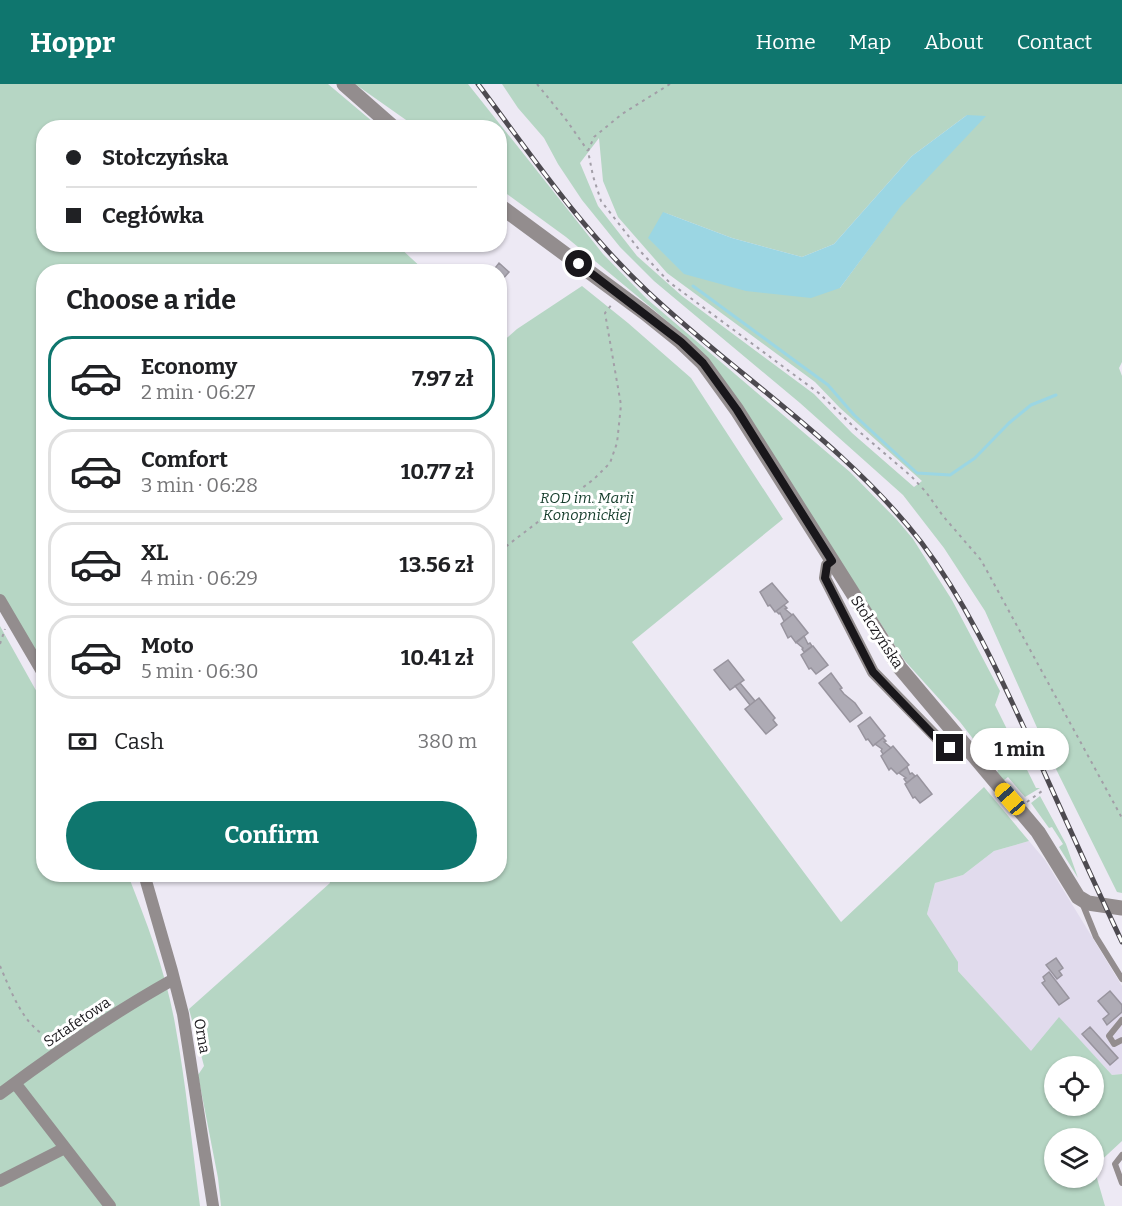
<!DOCTYPE html>
<meta charset="utf-8">
<style>
:root{--surface:#fff;--page:#f6f6f6;--text:#202124;--muted:#757577;--line:#e0e0e0;--accent:#0f766e}
body{margin:0;font-family:Bitter,serif;background:var(--page);color:var(--text);height:100vh;display:flex;flex-direction:column;font-size:22px;white-space:nowrap}
*{box-sizing:border-box;margin:0}
p{font-size:20px;color:var(--muted)}
.icon{flex:none;width:33px;height:33px;fill:none;stroke:currentColor;stroke-width:2;stroke-linecap:round;stroke-linejoin:round}
.map{position:relative;flex:1;overflow:hidden}
.panel{position:absolute;left:36px;top:180px;width:471px;height:618px;display:flex;flex-direction:column;background:var(--surface);border-radius:24px;box-shadow:0 2px 4px #0004}
.panel>*{flex:none}
.guide{position:absolute;left:36px;top:36px;width:471px;height:132px;border-radius:24px;box-shadow:0 2px 4px #0004;display:grid;align-content:center;height:132px;padding:0 30px;background:var(--surface)}
.fabs{position:absolute;left:1044px;top:972px;display:grid;gap:12px}
.fabs a{display:grid;place-items:center;width:60px;height:60px;border-radius:50%;background:var(--surface);box-shadow:0 2px 4px #0004;font-size:30px}
.end{position:absolute;width:27px;height:27px;margin:-14px;border:8px solid #19171b;background:#fff;box-shadow:0 0 0 3px #fff}
.from{border-radius:50%}
.bubble{position:absolute;height:42px;border-radius:21px;background:var(--surface);box-shadow:0 2px 4px #0004;font-size:20px;font-weight:700;line-height:42px;text-align:center}
.car{position:absolute;width:18px;height:36px;margin:-18px -9px;border-radius:8px;box-shadow:0 0 4px 2px #0007;background:linear-gradient(#f5c518 24%,#345 0 40%,#f5c518 0 76%,#345 0 86%,#f5c518 0)}
.guide b{display:flex;align-items:center;gap:21px;height:57px;font-size:22px}
.guide b+b{border-top:2px solid var(--line)}
.guide i{width:15px;height:15px;background:var(--text)}
ul{padding:0;list-style:none}
li{display:flex;align-items:center;gap:18px;height:84px;margin:0 12px 9px;padding:0 18px;border:3px solid var(--line);border-radius:24px}
li div{flex:1}
li b{display:block;font-size:22px}
li em{font-style:normal;font-weight:700}
li.current{border-color:var(--accent)}
li>.icon{width:54px;height:54px;stroke-width:1.5}
h2{padding:0 30px;font-size:27px;line-height:72px}
.pay{display:flex;align-items:center;gap:15px;height:66px;padding:0 30px;font-size:22px}
.pay p{margin-inline-start:auto}
.action{display:flex;gap:12px;margin-top:auto;padding:12px 30px}
.action a{flex:1;height:69px;border-radius:36px;background:var(--accent);color:#fff;font-size:24px;font-weight:700;line-height:69px;text-align:center}
header{display:flex;align-items:center;gap:36px;box-sizing:border-box;height:84px;padding:0 30px;background:var(--accent);color:#fff}
header strong{font-size:28px}
nav{display:flex;gap:33px;margin-inline-start:auto;font-size:21px}
.map>svg:first-child{display:block}
.built{fill:#e1dbed}
.green{fill:#b6d6c4;fill-rule:evenodd}
.water{fill:#9bd6e3}
.lines{fill:none;stroke-linecap:round;stroke-linejoin:round}
.stream{stroke:#9bd6e3;stroke-width:3}
.building{fill:#aeabb5;stroke:#98949e;stroke-width:1.5}
.path{stroke:#a29ea7;stroke-width:2;stroke-dasharray:3 4.5;stroke-linecap:butt}
.service{stroke:#938d8e;stroke-width:6}
.minor{stroke:#938d8e;stroke-width:12}
.tertiary{stroke:#938d8e;stroke-width:15}
.rail-casing{stroke:#4d4a50;stroke-width:5}
.rail{stroke:#fff;stroke-width:3;stroke-dasharray:9;stroke-linecap:butt}
.route{stroke:#19171b;stroke-width:8}
.labels{text-anchor:middle;dominant-baseline:central;stroke-width:6;stroke-linejoin:round;paint-order:stroke}
.park-label{font-size:15px;font-style:italic;fill:#143c2a;stroke:#fff}
.street-label{font-size:15px;fill:#19171b;stroke:#fff}
</style>
<header>
<strong>Hoppr</strong>
<nav><a>Home</a><a>Map</a><a>About</a><a>Contact</a></nav>
</header>
<div class="map">
<svg width="1122" height="1122" viewBox="0 0 1122 1122">
<rect width="100%" height="100%" fill="#ede9f4"/>
<path class="built" d="M1029,757l16,19 77,126v88l-10,1 -53,-57 -28,34 -73,-81 -31,-57 8,-31 28,-8 31,-24z"/>
<path class="green" d="M0,0h328l51,43 -335,1v116l353,1 28,26 -381,1 -1,400 -43,-68z
M355,0h113l135,170 44,45 203,173 47,48 16,19 39,61 48,91 -5,14 41,83h4l-15,9 -17,-20 -5,4 -7,-8 2,-2 -38,-49 -55,-61 -190,-293 -21,-24 -46,-39 -82,-68 -66,-48v-61l-84,-1z
M502,0h620v278l-3,6 3,8v517l-5,-1 -66,-133 -66,-148 -41,-63 -41,-53 -103,-92 -146,-122 -34,-34 -38,-47 -24,-36 -14,-26 -26,-30zM967,31l-127,173 -177,-76 69,26 70,19 32,-13 78,-88zM599,54l4,43 15,36 49,56 148,109 25,26 82,73 -8,6 -62,-54 -38,-39 -132,-98 -45,-40 -39,-50 -18,-43z
M582,202l46,37 63,55 92,141 -151,123 209,280 143,-135 45,54 -35,10 -31,24 -28,8 -8,31 31,48v9l73,80 28,-34 53,58 10,-1v67l-28,26v-29h-40v40h40v-10l11,38h-884l-3,-28 -20,-103 6,-9 -15,-57 141,-126 -2,-8 172,-1v-532l1,1 16,-14zM1054,982h40v40h-40z
M0,542l43,77 1,171 84,1c19,48 38,98 47,149 11,60 17,121 25,182h-200z
M1040,712l26,48 12,34 -19,-31 4,-3 -11,-17 -3,1 -18,-25z"/>
<path class="water" d="M967,31l19,1 -85,90 -61,82 -29,10 -65,-7 -62,-17 -36,-36 15,-26 69,26 70,19 32,-13 78,-88z"/>
<g class="lines">
<path class="stream" d="M693,202l135,99 26,30 63,58 33,2 25,-17 34,-35 22,-18 25,-10"/>
</g>
<path class="building" d="M499,179l10,9 -8,9 -1,-9h-8z
M772,499l16,19 -13,10 -5,-7 -2,1 -8,-14z
M784,521l3,3 -2,1 7,6 -8,6 -4,-8 -1,1 -3,-3z
M793,530l15,19 -12,10 -5,-7 -3,2 -7,-14z
M804,552l4,8 2,-1 2,3 -8,6 -2,-3 1,-1 -7,-6z
M813,562l15,19 -12,9 -5,-6 -2,1 -8,-14z
M728,576l16,20 -14,10 -16,-20z
M831,589l11,15 -2,1 4,5 11,9 7,10 -12,9 -31,-39z
M740,599l15,18 -5,4 -15,-19z
M759,614l16,20 -2,2 4,5 -11,9 -21,-25z
M870,633l15,19 -12,10 -5,-7 -2,1 -8,-14z
M883,654l3,3 -2,1 7,6 -8,6 -2,-3 1,-2 -7,-5z
M893,662l16,19 -12,9 -6,-6 -2,2 -8,-14z
M907,683l3,7 2,-1 3,3 -8,7 -3,-4 2,-1 -7,-5z
M917,691l15,19 -12,9 -5,-6 -2,1 -8,-14z
M1056,874l7,10 -4,3 3,4 -5,4 -11,-14z
M1049,888l20,26 -10,7 -17,-22 3,-2 -2,-4z
M1110,907l12,14v7l-15,13 -4,-6 6,-5 -11,-13z
M1090,943l28,31 -8,7 -28,-31z"/>
<g class="lines">
<path class="path" d="M537,0l30,37 21,30
M670,0l-48,30 -28,23 -6,14 5,25 8,25 40,51 28,30 151,112 35,34 56,48 15,16 17,24 38,44 141,258
M500,467l94,-72 16,-16 7,-20 4,-38 -16,-92 7,-9
M0,560l5,-15
M1027,718l15,-11
M0,882c11,25 27,71 58,73"/>
<path class="service" d="M1083,821l13,32 26,42
M1122,936l-13,16 5,8 8,-4
M1122,1071l-7,9 7,19"/>
<path class="minor" d="M832,477l-5,4 -2,13 48,94 72,74 14,4 5,-5
M0,516l44,75
M144,790l28,97 11,43 30,192
M15,999l95,123
M0,1010c56,-42 113,-81 174,-115
M0,1097l65,-33"/>
<path class="tertiary" d="M344,0l50,44
M500,122l145,107 36,29 22,21 34,47 163,258 138,164 40,65 10,6 34,5"/>
<defs>
<path id="rail" d="M478,0c53,71 104,146 169,207 90,85 197,152 274,251 46,61 78,132 110,201 30,67 60,133 91,199"/>
</defs>
<use href="#rail" class="rail-casing"/>
<use href="#rail" class="rail"/>
</g>
<g class="lines">
<path class="route" d="M579,180l102,78 22,21 34,47 95,151 -5,4 -2,13 48,94 65,68 12,8"/>
</g>
<g class="labels">
<g class="park-label">
<text x="587" y="414">ROD im. Marii<tspan x="587" dy="17">Konopnickiej</tspan></text>
</g>
<g class="street-label">
<text transform="translate(877 548) rotate(57)">Stołczyńska</text>
<text transform="translate(77 938) rotate(-34)">Sztafetowa</text>
<text transform="translate(202 952) rotate(80)">Orna</text>
</g>
</g>
</svg>
<div class="fabs">
<a><svg class="icon" aria-label="locate" viewBox="0 0 24 24"><circle cx="12" cy="12" r="6"/><path d="M12 2v4M12 18v4M2 12h4M18 12h4"/></svg></a>
<a><svg class="icon" aria-label="layers" viewBox="0 0 24 24"><path d="M12 4l9 5-9 5-9-5zM3 14l9 5 9-5"/></svg></a>
</div>
<i class="end from" style="left:579px;top:180px"></i>
<i class="end" style="left:950px;top:664px"></i>
<div class="bubble" style="left:970px;top:644px;width:99px">1 min</div>
<i class="car" style="left:1010px;top:715px;rotate:319deg"></i>
<div class="guide">
<b><i class="from"></i>Stołczyńska</b>
<b><i></i>Cegłówka</b>
</div>
<section class="panel">
<h2>Choose a ride</h2>
<ul>
<li class="current"><svg class="icon" aria-label="car" viewBox="0 0 24 24"><path d="M5 17H2v-5l4-1 3-4h7l3 4 3 1v5h-3M9 17h6M6 11h13"/><circle cx="7" cy="17" r="2"/><circle cx="17" cy="17" r="2"/></svg><div><b>Economy</b><p>2 min · 06:27</p></div><em>7.97 zł</em></li>
<li><svg class="icon" aria-label="car" viewBox="0 0 24 24"><path d="M5 17H2v-5l4-1 3-4h7l3 4 3 1v5h-3M9 17h6M6 11h13"/><circle cx="7" cy="17" r="2"/><circle cx="17" cy="17" r="2"/></svg><div><b>Comfort</b><p>3 min · 06:28</p></div><em>10.77 zł</em></li>
<li><svg class="icon" aria-label="car" viewBox="0 0 24 24"><path d="M5 17H2v-5l4-1 3-4h7l3 4 3 1v5h-3M9 17h6M6 11h13"/><circle cx="7" cy="17" r="2"/><circle cx="17" cy="17" r="2"/></svg><div><b>XL</b><p>4 min · 06:29</p></div><em>13.56 zł</em></li>
<li><svg class="icon" aria-label="car" viewBox="0 0 24 24"><path d="M5 17H2v-5l4-1 3-4h7l3 4 3 1v5h-3M9 17h6M6 11h13"/><circle cx="7" cy="17" r="2"/><circle cx="17" cy="17" r="2"/></svg><div><b>Moto</b><p>5 min · 06:30</p></div><em>10.41 zł</em></li>
</ul>
<div class="pay"><svg class="icon" aria-label="cash" viewBox="0 0 24 24"><path d="M3 7h18v10H3z"/><circle cx="12" cy="12" r="2"/></svg>Cash<p>380 m</p></div>
<div class="action"><a>Confirm</a></div>
</section>
</div>
